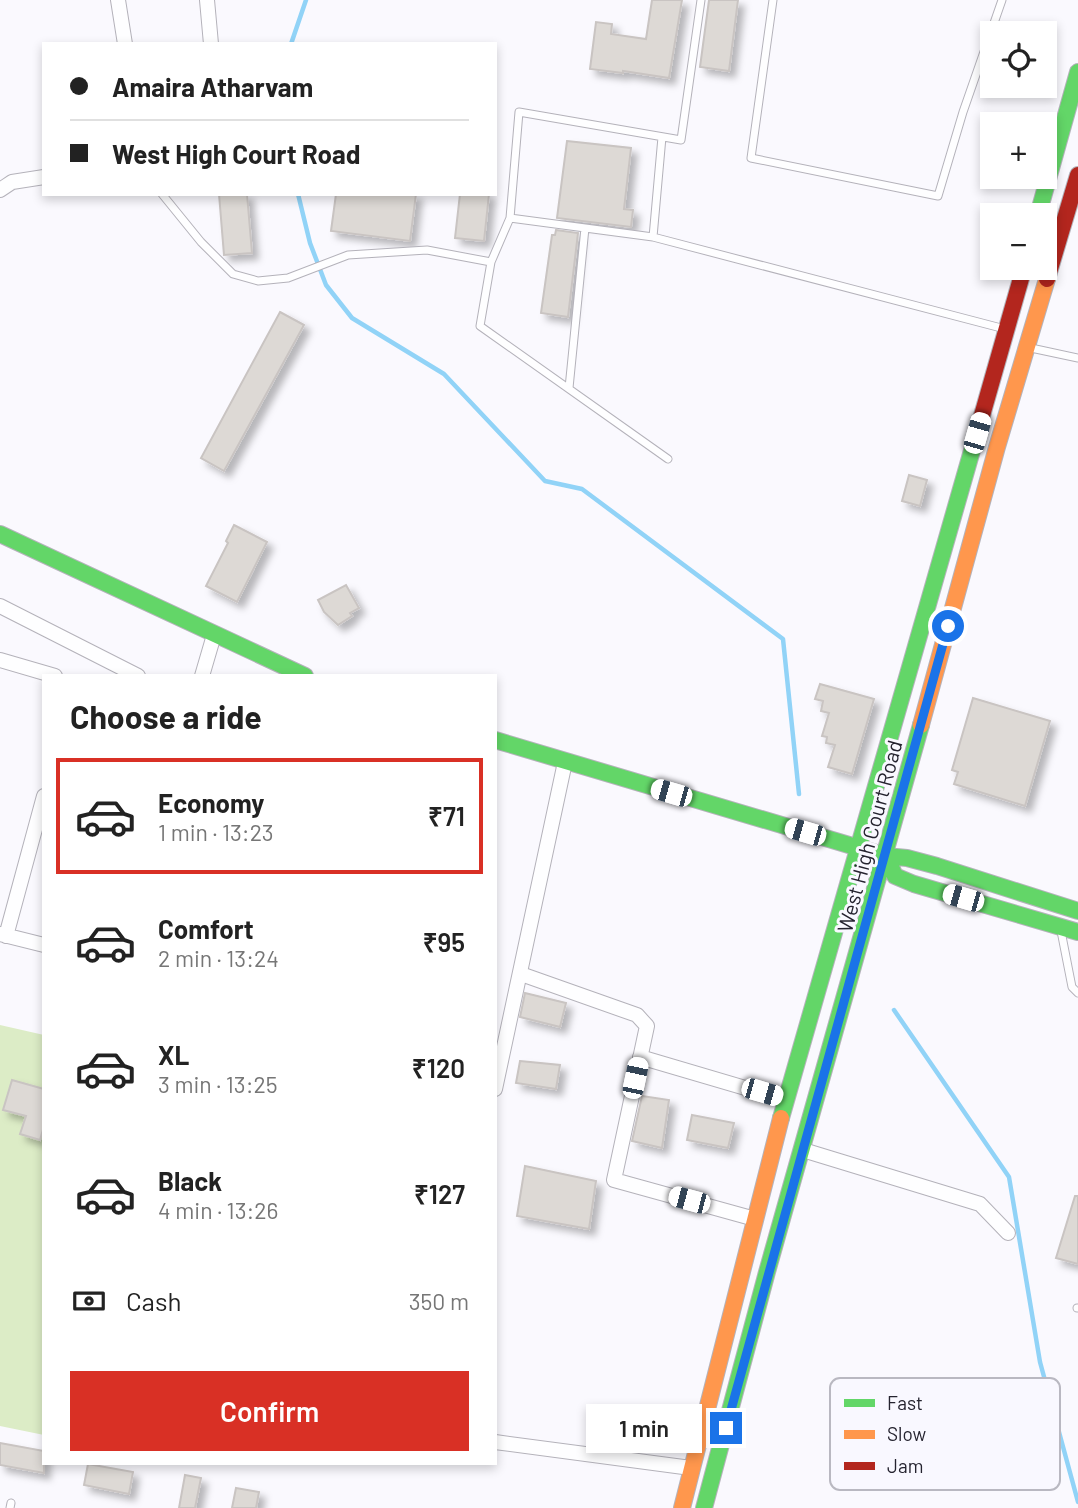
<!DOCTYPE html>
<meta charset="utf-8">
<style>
:root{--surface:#fff;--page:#f2f2f2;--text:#222;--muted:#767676;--line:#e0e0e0;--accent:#d93025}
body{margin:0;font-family:Barlow,sans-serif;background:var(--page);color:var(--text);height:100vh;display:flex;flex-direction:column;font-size:26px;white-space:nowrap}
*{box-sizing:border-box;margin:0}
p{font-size:23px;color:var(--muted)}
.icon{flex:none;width:38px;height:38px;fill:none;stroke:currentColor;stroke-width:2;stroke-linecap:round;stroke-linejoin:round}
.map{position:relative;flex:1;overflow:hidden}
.panel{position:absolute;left:42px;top:674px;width:455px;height:791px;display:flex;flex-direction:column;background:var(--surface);border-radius:0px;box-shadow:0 4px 10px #0003}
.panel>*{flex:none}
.top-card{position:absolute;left:42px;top:42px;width:455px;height:154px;border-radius:0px;box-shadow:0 4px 10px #0003;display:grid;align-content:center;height:154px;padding:0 28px;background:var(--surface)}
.buttons{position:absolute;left:980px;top:21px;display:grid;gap:14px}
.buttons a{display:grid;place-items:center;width:77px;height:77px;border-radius:0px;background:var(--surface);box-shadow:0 4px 10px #0003;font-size:35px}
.end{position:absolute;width:32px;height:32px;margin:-16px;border:9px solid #1a73e8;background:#fff;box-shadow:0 0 0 4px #fff}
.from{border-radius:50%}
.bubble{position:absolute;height:49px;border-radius:0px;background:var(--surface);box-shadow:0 4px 10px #0003;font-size:23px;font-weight:600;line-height:49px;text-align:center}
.car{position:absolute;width:21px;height:42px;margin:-21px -10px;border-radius:9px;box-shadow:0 0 5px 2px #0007;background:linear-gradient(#fff 24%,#345 0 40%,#fff 0 76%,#345 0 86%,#fff 0)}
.top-card b{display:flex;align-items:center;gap:24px;height:66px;font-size:26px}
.top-card b+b{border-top:2px solid var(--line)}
.top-card i{width:18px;height:18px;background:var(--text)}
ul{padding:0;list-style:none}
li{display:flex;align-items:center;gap:21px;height:116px;margin:0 14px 10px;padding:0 14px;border:4px solid transparent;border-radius:0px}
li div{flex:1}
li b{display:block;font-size:26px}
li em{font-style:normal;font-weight:600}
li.selected{border-color:var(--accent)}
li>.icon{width:63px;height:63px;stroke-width:1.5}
h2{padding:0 28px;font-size:32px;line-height:84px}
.pay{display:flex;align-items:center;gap:18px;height:77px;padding:0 28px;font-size:26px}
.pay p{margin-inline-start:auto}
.primary-button{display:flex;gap:14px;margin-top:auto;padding:14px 28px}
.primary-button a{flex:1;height:80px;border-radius:0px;background:var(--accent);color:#fff;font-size:28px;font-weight:600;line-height:80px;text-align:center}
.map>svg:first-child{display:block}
.green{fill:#dcecc6}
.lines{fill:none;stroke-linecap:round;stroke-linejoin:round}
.stream{stroke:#91d3f7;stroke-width:4.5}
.building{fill:#ddd9d5;stroke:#c9c4c2;stroke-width:2;filter:url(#shadow)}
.lane-casing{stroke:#b4b2ba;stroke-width:9}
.street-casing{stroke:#b4b2ba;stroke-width:16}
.fast-casing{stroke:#b4b2ba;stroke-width:18}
.slow-casing{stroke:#b4b2ba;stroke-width:18}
.jam-casing{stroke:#b4b2ba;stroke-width:18}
.lane{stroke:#fefeff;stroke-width:7}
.street{stroke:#fefeff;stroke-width:14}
.fast{stroke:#63d668;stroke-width:16}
.slow{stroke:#ff974d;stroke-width:16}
.jam{stroke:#b3261e;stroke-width:16}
.route{stroke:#1a73e8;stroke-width:9}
.labels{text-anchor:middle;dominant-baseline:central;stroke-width:6;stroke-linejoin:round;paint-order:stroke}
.street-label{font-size:21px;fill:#25232f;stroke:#f9f8ff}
.key{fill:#f9f8ff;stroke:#b9b8c1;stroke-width:2}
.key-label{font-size:19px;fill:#25232f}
</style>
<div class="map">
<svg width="1078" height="1508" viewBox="0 0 1078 1508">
<defs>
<filter id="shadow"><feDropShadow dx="6" dy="6" stdDeviation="3.5" flood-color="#0004"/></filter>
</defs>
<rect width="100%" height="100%" fill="#faf9fe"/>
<path class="green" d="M0,1025l44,10v400l-44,-9z"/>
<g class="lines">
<path class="stream" d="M291,44l15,-44
M298,194l12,49 16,42 26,33 92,56 101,107 37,8 201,150 16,155
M894,1010l115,167 31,185 38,140"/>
</g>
<path class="building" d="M652,0h30l-13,78 -46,-7v2l-33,-4 6,-47 16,2 -1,10 35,5z
M709,0h29l-9,71 -29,-4z
M567,141l64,7 -7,61 9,1 -2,17 -74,-9z
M219,194h28l5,59 -28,2z
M336,194h80l-6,47 -79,-10z
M460,194h29l-5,47 -29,-3z
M556,230l22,3 -10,84 -27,-4 11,-78h3z
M280,312l24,13 -80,146 -23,-13z
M909,475l18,5 -7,26 -18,-5z
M234,525l33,17 -30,60 -31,-16 22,-43 -2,-2z
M346,585l13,23 -9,5 2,3 -14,9 -14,-13 -6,-12z
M820,684l54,15 -22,75 -24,-7 7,-22 -9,-2 1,-6 -5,-1 7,-23 -8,-2 2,-10 -8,-2z
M973,698l77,23 -25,85 -71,-22 4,-12 -6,-2z
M525,993l41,10 -6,24 -40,-10z
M520,1061l40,4 -4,24 -40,-6z
M12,1080l32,9v37l-4,14 -20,-6 6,-18 -23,-6z
M642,1096l27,4 -7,48 -30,-7z
M692,1115l42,8 -6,25 -41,-8z
M525,1166l71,15 -7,48 -72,-13z
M1075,1196h3v68l-22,-6z
M0,1443l44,8v22l-44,-8z
M88,1464l45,8 -4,22 -45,-9z
M185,1475l16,3 -6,30h-16z
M236,1488l23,4 -3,16h-24z"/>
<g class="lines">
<defs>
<path id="lane" d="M773,0l-22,158 187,38 25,-84 39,-112
M662,137l-9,100 352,92
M162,194l39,48 32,32 25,7 30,-3 60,-23 79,-5 64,12 19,-44 9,-106 162,28 20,-140
M510,218l143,19
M491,262l-11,64 188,133
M1031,348l47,10
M569,388l16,-160
M1061,931l11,56 6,6
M1077,1308h1
M10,1508l1,-5"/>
<path id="street" d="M118,0l7,44
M207,0l4,44
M0,190l12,-8 32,-5
M0,606l138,70
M0,660l55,16
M202,676l12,-41
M0,934l44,11
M6,936l38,-140
M521,974l116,41 10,11 -33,154 141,39
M640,1057l146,43
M495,1089l70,-327
M803,1150l177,54 28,29
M495,1442l196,26"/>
<path id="fast" d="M1038,215l40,-143
M0,534l305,142
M495,740l391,116 21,2 30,8 141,45
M886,856l9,20 19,8 164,48
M781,1118l198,-692
M704,1508l63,-236 154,-547"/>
<path id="slow" d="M921,725l76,-278 50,-168
M682,1508l99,-390"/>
<path id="jam" d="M1047,279l31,-104
M979,426l45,-158"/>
</defs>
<use href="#lane" class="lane-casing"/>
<use href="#street" class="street-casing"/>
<use href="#fast" class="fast-casing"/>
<use href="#slow" class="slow-casing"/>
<use href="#jam" class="jam-casing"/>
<use href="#lane" class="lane"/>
<use href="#street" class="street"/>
<use href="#fast" class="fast"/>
<use href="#slow" class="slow"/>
<use href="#jam" class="jam"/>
</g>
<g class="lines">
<path class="route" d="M726,1428l222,-802"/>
</g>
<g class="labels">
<g class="street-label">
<text transform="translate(869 836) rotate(-75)">West High Court Road</text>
</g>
</g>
<rect x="830" y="1378" width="230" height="112" rx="10" class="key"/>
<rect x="844" y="1399" width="31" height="8" fill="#63d668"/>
<rect x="844" y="1430" width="31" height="9" fill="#ff974d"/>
<rect x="844" y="1462" width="31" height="8" fill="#b3261e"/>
<g class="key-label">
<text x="887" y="1410">Fast</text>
<text x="887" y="1441">Slow</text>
<text x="887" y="1473">Jam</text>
</g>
</svg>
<div class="buttons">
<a><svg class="icon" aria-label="locate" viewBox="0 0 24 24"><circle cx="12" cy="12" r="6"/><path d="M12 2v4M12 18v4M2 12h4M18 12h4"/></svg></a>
<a>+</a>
<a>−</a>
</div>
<i class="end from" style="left:948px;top:626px"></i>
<i class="end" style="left:726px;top:1428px"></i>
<div class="bubble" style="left:586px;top:1404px;width:116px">1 min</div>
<i class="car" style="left:977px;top:433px;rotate:16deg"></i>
<i class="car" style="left:671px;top:793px;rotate:286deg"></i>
<i class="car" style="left:805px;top:832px;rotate:286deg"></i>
<i class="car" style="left:963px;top:898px;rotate:286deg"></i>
<i class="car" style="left:635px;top:1078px;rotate:12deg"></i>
<i class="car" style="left:762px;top:1092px;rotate:106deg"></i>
<i class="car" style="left:689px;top:1200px;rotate:285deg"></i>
<div class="top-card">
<b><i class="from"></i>Amaira Atharvam</b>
<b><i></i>West High Court Road</b>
</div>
<section class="panel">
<h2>Choose a ride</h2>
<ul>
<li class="selected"><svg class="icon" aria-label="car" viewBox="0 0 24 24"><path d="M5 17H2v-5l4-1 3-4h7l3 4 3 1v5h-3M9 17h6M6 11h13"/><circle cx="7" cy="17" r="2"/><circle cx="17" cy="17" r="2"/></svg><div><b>Economy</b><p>1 min · 13:23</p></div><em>₹71</em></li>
<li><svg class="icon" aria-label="car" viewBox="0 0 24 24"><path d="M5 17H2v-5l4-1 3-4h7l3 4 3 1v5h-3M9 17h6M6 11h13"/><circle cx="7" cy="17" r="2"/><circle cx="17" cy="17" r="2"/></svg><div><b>Comfort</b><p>2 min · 13:24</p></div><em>₹95</em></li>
<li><svg class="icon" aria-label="car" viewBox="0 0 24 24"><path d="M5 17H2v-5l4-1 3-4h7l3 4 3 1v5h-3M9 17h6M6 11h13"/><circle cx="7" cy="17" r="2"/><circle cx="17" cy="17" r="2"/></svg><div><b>XL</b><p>3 min · 13:25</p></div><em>₹120</em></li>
<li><svg class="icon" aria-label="car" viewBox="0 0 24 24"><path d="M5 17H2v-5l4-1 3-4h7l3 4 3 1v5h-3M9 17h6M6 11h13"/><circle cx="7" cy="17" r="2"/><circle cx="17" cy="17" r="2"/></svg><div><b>Black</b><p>4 min · 13:26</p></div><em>₹127</em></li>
</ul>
<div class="pay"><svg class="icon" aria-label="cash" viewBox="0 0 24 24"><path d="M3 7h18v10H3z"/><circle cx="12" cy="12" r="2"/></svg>Cash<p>350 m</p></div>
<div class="primary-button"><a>Confirm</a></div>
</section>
</div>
